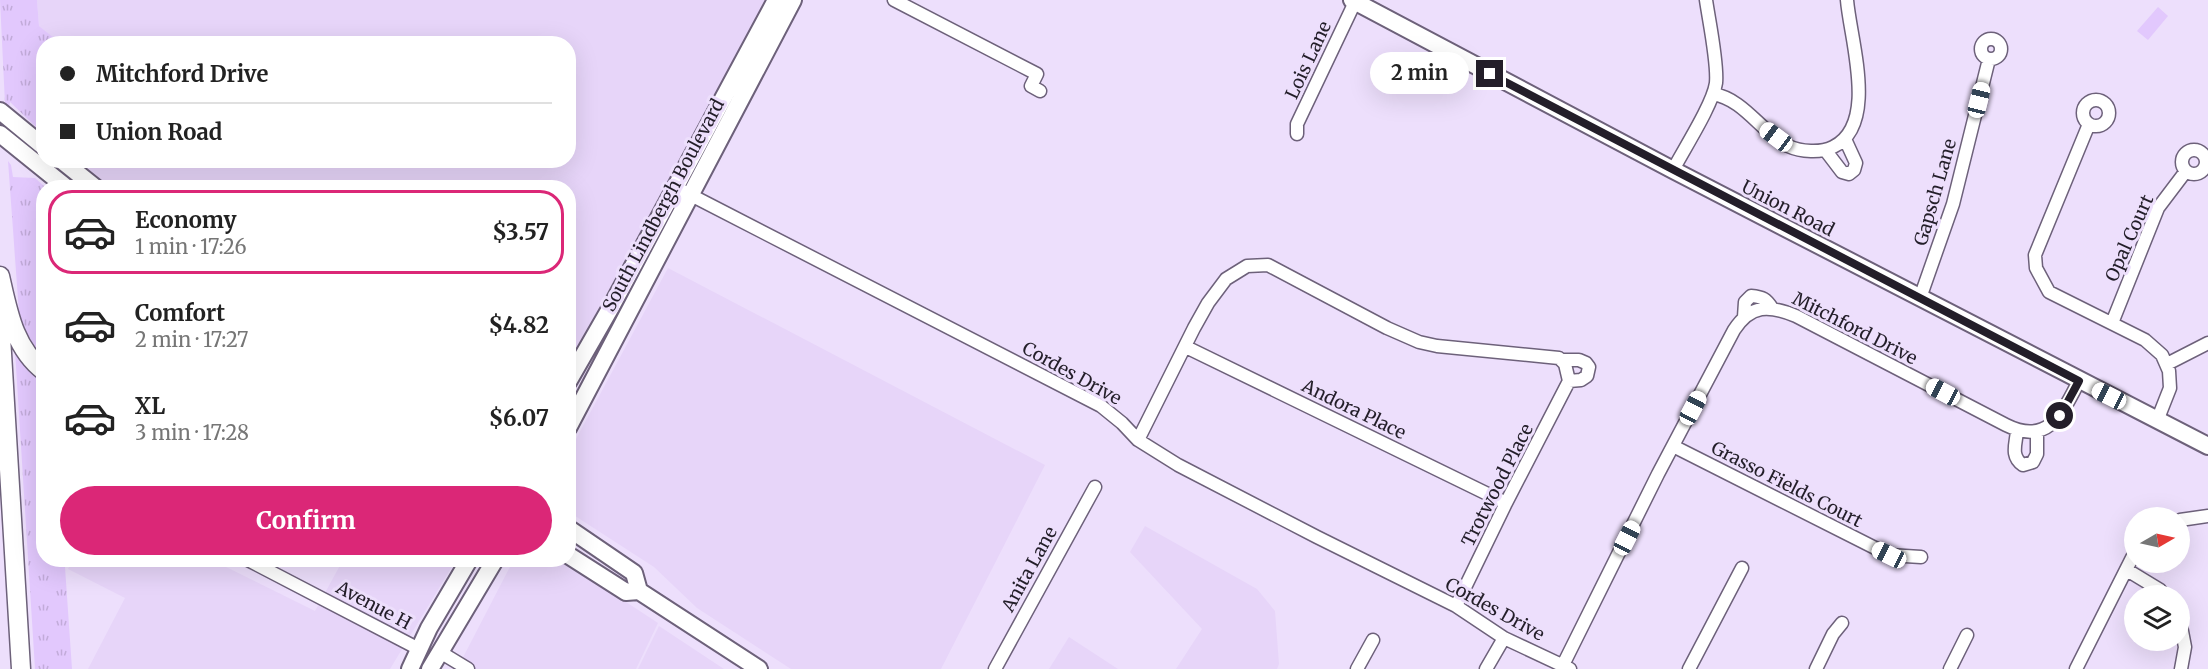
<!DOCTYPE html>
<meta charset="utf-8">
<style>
:root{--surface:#fff;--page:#f2f2f2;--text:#222;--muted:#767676;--line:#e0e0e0;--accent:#db2777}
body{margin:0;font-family:Merriweather,serif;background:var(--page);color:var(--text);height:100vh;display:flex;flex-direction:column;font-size:22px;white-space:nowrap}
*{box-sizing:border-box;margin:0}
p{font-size:20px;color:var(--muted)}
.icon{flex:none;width:33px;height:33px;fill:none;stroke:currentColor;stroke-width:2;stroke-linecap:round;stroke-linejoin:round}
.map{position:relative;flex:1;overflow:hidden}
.drawer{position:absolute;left:36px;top:180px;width:540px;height:387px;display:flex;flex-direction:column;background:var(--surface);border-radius:24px;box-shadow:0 6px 24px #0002}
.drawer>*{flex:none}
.guide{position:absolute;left:36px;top:36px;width:540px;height:132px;border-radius:24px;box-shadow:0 6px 24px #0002;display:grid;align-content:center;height:132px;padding:0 24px;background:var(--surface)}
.needle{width:39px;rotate:81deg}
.fabs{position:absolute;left:2124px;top:507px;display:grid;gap:12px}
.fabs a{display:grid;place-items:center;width:66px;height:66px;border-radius:50%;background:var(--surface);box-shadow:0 6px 24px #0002;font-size:30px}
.end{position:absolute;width:27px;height:27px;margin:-14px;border:8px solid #231e29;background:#fff;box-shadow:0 0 0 3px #fff}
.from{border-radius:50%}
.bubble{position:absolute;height:42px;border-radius:21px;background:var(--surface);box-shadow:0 6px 24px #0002;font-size:20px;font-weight:700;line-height:42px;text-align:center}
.car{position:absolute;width:18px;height:36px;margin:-18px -9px;border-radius:8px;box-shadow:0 0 4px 2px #0007;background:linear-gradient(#fff 24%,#345 0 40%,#fff 0 76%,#345 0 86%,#fff 0)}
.guide b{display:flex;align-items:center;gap:21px;height:57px;font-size:22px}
.guide b+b{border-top:2px solid var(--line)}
.guide i{width:15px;height:15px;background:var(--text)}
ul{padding:10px 0 0;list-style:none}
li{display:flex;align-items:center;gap:18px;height:84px;margin:0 12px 9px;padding:0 12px;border:3px solid transparent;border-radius:24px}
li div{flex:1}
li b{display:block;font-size:22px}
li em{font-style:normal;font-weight:700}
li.current{border-color:var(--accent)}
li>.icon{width:54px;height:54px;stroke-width:1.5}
.cta{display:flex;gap:12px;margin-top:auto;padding:12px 24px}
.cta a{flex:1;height:69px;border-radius:36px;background:var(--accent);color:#fff;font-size:24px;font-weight:700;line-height:69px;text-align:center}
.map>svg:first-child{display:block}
.built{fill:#e7d5f9}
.grass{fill:url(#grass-tufts)}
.park{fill:#e2c8fd}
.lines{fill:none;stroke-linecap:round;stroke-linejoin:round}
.minor-casing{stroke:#6d617a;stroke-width:15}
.major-casing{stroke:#6d617a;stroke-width:20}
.highway-casing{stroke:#6d617a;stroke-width:21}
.minor{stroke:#fff;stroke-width:12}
.major{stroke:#fff;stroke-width:16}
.highway{stroke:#fff;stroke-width:18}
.route{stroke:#231e29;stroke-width:8}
.labels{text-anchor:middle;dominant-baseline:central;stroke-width:6;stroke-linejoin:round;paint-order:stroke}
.street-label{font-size:18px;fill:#231e29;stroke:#eddffc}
</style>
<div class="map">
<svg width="2208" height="669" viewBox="0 0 2208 669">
<defs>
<pattern id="grass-tufts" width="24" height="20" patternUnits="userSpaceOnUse" patternTransform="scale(1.5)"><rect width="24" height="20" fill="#e2c8fd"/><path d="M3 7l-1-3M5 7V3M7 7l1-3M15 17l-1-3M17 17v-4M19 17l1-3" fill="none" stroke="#c2abd9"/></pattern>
</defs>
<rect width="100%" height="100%" fill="#eddffc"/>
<path class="built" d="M37,0h729l-84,157 -113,205 -1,-174 -464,-1 -35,-26 499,-1v-116l-514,-1 -1,-5 -14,-12z
M668,268l377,197 -104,204h-150l-94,-61 -43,-41 -85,-55v-60z
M1145,526l112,63 18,22 4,53 -2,5h-101l26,-40 -72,-77z
M73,560h139l103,51 28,-51h113l-66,109h-302l37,-71 -57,-29z
M520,560h42l96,63 -22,46h-179l56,-108z
M659,626l65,43h-86z
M1069,637l49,32h-69z"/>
<path class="grass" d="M0,0h37l2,26 15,12v5l-10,1 -1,91 -6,-4 -2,-5 -25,-24 -1,5 -4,-3z
M8,161l3,4 2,12 22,1 10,9 -1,1 -1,174 -22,-33 -2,-16z
M15,351l10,15 18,16 1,178h25l-4,7 7,102h-37z"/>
<path class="park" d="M2158,7l10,9 -20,24 -11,-9z"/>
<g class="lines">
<defs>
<path id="minor" d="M894,0l143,74 -6,12 9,5
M1981 49a10 10 0 1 1 20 0a10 10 0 1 1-20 0Z
M1713,94c31,5 48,38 75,52 13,6 33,7 45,1 46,-22 17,-108 14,-147
M2083 113a13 13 0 1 1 26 0a13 13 0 1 1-26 0Z
M2089,124l-54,131 1,13 13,24 96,48 17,15 7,16 1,17 -13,33
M1297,134v-10l58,-122
M2182 162a12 12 0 1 1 24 0a12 12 0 1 1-24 0Z
M1826,151l16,21 7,2 5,-4 2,-7 -11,-24
M1673,170c11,-21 40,-66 43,-87 2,-20 -7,-62 -10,-83
M683,191l418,215 21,17 16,17 40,25 139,72 139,69 48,32 66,31
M1920,298l33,-94 36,-145
M1744,317l1,-15 6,-6c12,1 15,3 21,12
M2112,323l46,-115 28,-37
M1186,347l320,156
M1561,360h18l7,3 3,4 -2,9 -6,4 -12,1
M2167,364l41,-21
M2017,431c-1,13 -7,25 6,34l10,-3 4,-8v-22
M1138,440l56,-112 14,-25 18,-24 21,-13 21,-1 119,63 32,14 18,4 122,12 6,6 4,17 -63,122 -50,103
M1673,446l216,109 32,2
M2180,520l28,-4
M248,560l171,89
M2127,570l33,20 5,6
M2180,621l5,26 -4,22
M440,652l28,17
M1563,665l95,-191 76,-144c17,-26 35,-25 62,-14l210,109c42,21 56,-11 73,-44
M995,669l100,-182
M1357,669l16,-29
M1486,669l18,-31
M1689,669l53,-101
M1816,669l17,-35 9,-11
M1950,669l17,-34
M2076,669l58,-115"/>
<path id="major" d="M1352,0l321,170 535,276
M0,111l44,36
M0,134l67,54
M61,160l35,28
M568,382l43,-75 165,-307
M568,428l225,-428
M568,528l66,45 5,18
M568,555l58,37 13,-1 120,78
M410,669l19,-41 40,-68
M430,669l65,-109"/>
<path id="highway" d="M0,276c8,35 14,72 44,95
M0,320l21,349"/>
</defs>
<use href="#minor" class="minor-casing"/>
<use href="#major" class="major-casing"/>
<use href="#highway" class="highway-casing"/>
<use href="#minor" class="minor"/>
<use href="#major" class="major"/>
<use href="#highway" class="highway"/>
</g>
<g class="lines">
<path class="route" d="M1490,74l589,307 -19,35"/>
</g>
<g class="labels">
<g class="street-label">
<text transform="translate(1308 60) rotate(-65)">Lois Lane</text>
<text transform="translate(1935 192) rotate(-74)">Gapsch Lane</text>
<text transform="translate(663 205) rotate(-62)">South Lindbergh Boulevard</text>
<text transform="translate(1788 208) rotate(27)">Union Road</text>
<text transform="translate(2129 238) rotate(-66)">Opal Court</text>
<text transform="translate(1855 328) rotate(27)">Mitchford Drive</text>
<text transform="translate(1072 373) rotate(29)">Cordes Drive</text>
<text transform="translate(1354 409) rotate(26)">Andora Place</text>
<text transform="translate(1787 484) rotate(27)">Grasso Fields Court</text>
<text transform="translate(1497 485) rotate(-63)">Trotwood Place</text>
<text transform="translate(1029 569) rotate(-61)">Anita Lane</text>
<text transform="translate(374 605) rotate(28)">Avenue H</text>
<text transform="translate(1495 609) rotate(29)">Cordes Drive</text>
</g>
</g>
</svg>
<div class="fabs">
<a><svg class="needle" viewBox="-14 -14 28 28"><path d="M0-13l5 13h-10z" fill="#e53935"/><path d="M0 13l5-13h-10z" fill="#767676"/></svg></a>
<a><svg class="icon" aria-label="layers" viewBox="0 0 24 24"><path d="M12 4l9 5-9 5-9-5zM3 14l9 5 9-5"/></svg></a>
</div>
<i class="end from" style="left:2060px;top:416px"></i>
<i class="end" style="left:1490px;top:74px"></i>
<div class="bubble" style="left:1370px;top:52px;width:99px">2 min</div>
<i class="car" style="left:1979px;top:100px;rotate:14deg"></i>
<i class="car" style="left:1776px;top:137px;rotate:307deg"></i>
<i class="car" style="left:1943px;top:392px;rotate:298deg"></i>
<i class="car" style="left:2109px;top:396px;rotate:297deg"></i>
<i class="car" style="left:1693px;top:408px;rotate:28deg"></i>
<i class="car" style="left:1627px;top:538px;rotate:27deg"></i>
<i class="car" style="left:1889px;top:555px;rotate:296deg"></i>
<div class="guide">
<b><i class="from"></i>Mitchford Drive</b>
<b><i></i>Union Road</b>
</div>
<section class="drawer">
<ul>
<li class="current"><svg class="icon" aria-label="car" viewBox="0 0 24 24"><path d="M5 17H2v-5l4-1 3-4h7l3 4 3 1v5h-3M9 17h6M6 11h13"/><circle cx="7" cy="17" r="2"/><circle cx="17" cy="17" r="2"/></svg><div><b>Economy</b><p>1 min · 17:26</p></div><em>$3.57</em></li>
<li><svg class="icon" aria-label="car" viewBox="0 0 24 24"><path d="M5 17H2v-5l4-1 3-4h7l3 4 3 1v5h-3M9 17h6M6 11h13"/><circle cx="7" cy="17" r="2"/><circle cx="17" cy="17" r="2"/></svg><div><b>Comfort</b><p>2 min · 17:27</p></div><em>$4.82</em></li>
<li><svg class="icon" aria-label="car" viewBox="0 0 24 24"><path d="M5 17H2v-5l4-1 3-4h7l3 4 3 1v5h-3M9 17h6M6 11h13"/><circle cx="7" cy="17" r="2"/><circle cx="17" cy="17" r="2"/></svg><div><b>XL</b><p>3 min · 17:28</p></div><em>$6.07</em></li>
</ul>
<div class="cta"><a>Confirm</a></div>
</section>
</div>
